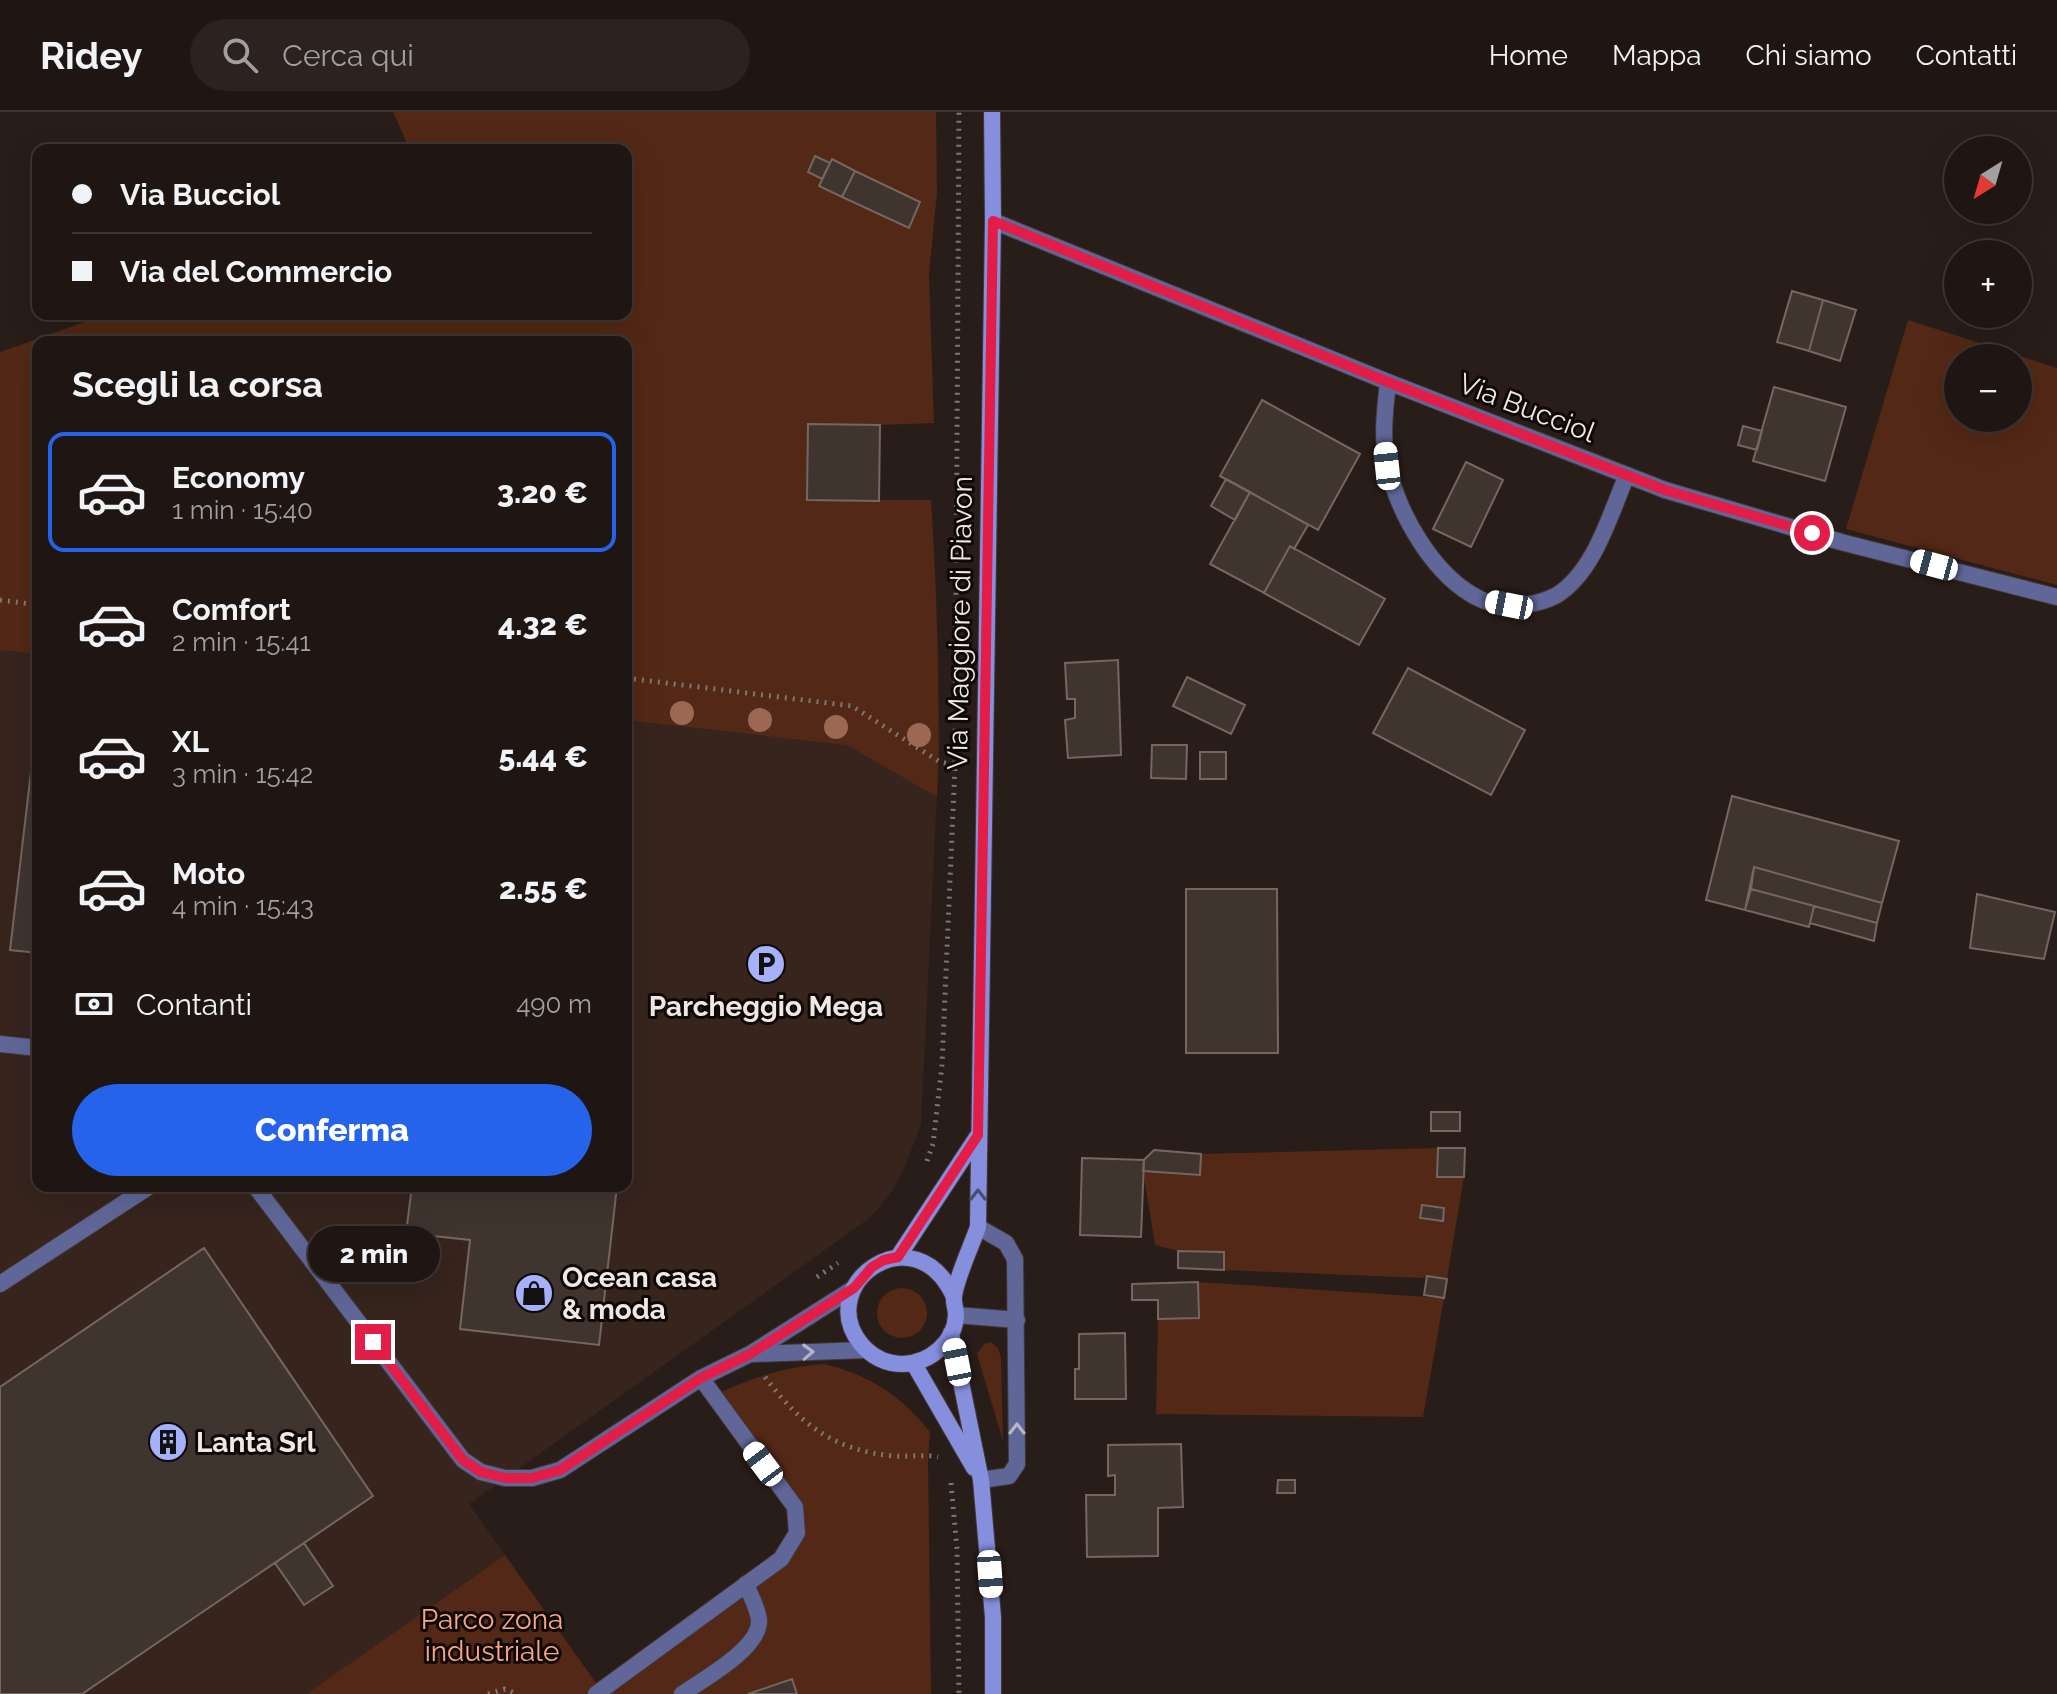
<!DOCTYPE html>
<html lang="it">
<meta charset="utf-8">
<style>
:root{--surface:#1f1613;--page:#2c2321;--text:#f1f3f6;--muted:#a19fa0;--line:#3c3533;--accent:#2563eb}
body{margin:0;font-family:Raleway,sans-serif;background:var(--page);color:var(--text);height:100vh;display:flex;flex-direction:column;font-size:30px;white-space:nowrap}
*{box-sizing:border-box;margin:0}
p{font-size:26px;color:var(--muted)}
.icon{flex:none;width:44px;height:44px;fill:none;stroke:currentColor;stroke-width:2;stroke-linecap:round;stroke-linejoin:round}
.map{position:relative;flex:1;overflow:hidden}
.panel{position:absolute;left:32px;top:224px;width:600px;height:856px;display:flex;flex-direction:column;background:var(--surface);border-radius:16px;box-shadow:0 8px 32px #0002,0 0 0 2px var(--line)}
.panel>*{flex:none}
.banner{position:absolute;left:32px;top:32px;width:600px;height:176px;border-radius:16px;box-shadow:0 8px 32px #0002,0 0 0 2px var(--line);display:grid;align-content:center;height:176px;padding:0 40px;background:var(--surface)}
.needle{width:52px;rotate:217deg}
.controls{position:absolute;left:1944px;top:24px;display:grid;gap:16px}
.controls a{display:grid;place-items:center;width:88px;height:88px;border-radius:50%;background:var(--surface);box-shadow:0 8px 32px #0002,0 0 0 2px var(--line);font-size:40px}
.end{position:absolute;width:36px;height:36px;margin:-18px;border:10px solid #e11d48;background:#fff;box-shadow:0 0 0 4px #fff}
.from{border-radius:50%}
.bubble{position:absolute;height:56px;border-radius:28px;background:var(--surface);box-shadow:0 8px 32px #0002,0 0 0 2px var(--line);font-size:26px;font-weight:800;line-height:56px;text-align:center}
.car{position:absolute;width:24px;height:48px;margin:-24px -12px;border-radius:10px;box-shadow:0 0 6px 2px #0007;background:linear-gradient(#fff 24%,#345 0 40%,#fff 0 76%,#345 0 86%,#fff 0)}
.banner b{display:flex;align-items:center;gap:28px;height:76px;font-size:30px}
.banner b+b{border-top:2px solid var(--line)}
.banner i{width:20px;height:20px;background:var(--text)}
ul{padding:0;list-style:none}
li{display:flex;align-items:center;gap:24px;height:120px;margin:0 16px 12px;padding:0 24px;border:4px solid transparent;border-radius:16px}
li div{flex:1}
li b{display:block;font-size:30px}
li em{font-style:normal;font-weight:800}
li.active{border-color:var(--accent)}
li>.icon{width:72px;height:72px;stroke-width:1.5}
h2{padding:0 40px;font-size:36px;line-height:96px}
.pay{display:flex;align-items:center;gap:20px;height:88px;padding:0 40px;font-size:30px}
.pay p{margin-inline-start:auto}
.cta{display:flex;gap:16px;margin-top:auto;padding:16px 40px}
.cta a{flex:1;height:92px;border-radius:48px;background:var(--accent);color:#fff;font-size:32px;font-weight:800;line-height:92px;text-align:center}
header{display:flex;align-items:center;gap:48px;box-sizing:border-box;height:112px;padding:0 40px;background:var(--surface);border-bottom:2px solid var(--line)}
header strong{font-size:38px}
nav{display:flex;gap:44px;margin-inline-start:auto;font-size:28px}
.search{width:560px;height:72px;background:var(--page);display:flex;align-items:center;gap:20px;box-sizing:border-box;padding:0 28px;border-radius:44px;color:var(--muted);font-size:30px}
.map>svg:first-child{display:block}
.built{fill:#36241d}
.green{fill:#532816;fill-rule:evenodd}
.building{fill:#40342f;stroke:#756661;stroke-width:2}
.lines{fill:none;stroke-linecap:round;stroke-linejoin:round}
.lane-casing{stroke:#453936;stroke-width:18}
.street-casing{stroke:#453936;stroke-width:18}
.secondary-casing{stroke:#453936;stroke-width:18}
.path{stroke:#807672;stroke-width:5;stroke-dasharray:2 6;stroke-linecap:butt}
.lane{stroke:#606798;stroke-width:16}
.street{stroke:#606798;stroke-width:16}
.secondary{stroke:#858fde;stroke-width:16}
.tree{fill:#9d6853}
.oneway{stroke:#4a4c72}
.oneway2{stroke:#b6b4c6}
.route{stroke:#e11d48;stroke-width:10}
.labels{text-anchor:middle;dominant-baseline:central;stroke-width:6;stroke-linejoin:round;paint-order:stroke}
.street-label{font-size:28px;fill:#f0e8e5;stroke:#0e0907}
.poi-label{font-size:28px;font-weight:bold;fill:#f0e8e5;stroke:#0e0907;text-anchor:start}
.park-label{font-size:28px;fill:#fca683;stroke:#0e0907}
</style>
<header>
<strong>Ridey</strong>
<div class="search"><svg class="icon" aria-label="search" viewBox="0 0 24 24"><circle cx="10" cy="10" r="6"/><path d="M15 15l6 6"/></svg>Cerca qui</div>
<nav><a>Home</a><a>Mappa</a><a>Chi siamo</a><a>Contatti</a></nav>
</header>
<div class="map">
<svg width="2057" height="1582" viewBox="0 0 2057 1582">
<rect width="100%" height="100%" fill="#291d19"/>
<path class="built" d="M0,473l38,4v597h588v-529l314,76 -19,391 -16,43 -13,24 -21,26 -402,287 36,51 -199,139h-306z"/>
<path class="green" d="M393,0h543l1,80 -8,83 5,148 -54,2 -1,75h52c6,99 10,198 6,297l-90,-52 -221,-25v-378h-588v312l-38,-4v-298l107,-38h519v-164h-216z
M1908,208l149,48v217l-211,-56zM1958,246h60v60h-60z
M1438,1036v29h26l-17,102 -223,-9v-18l-46,-1 -23,-6 -12,-73 56,3 2,-21z
M1198,1170l246,16 -21,119 -267,-3 2,-95 41,-1z
M877 1201a25 25 0 1 1 50 0a25 25 0 1 1-50 0Z
M991,1230l7,6 3,10 2,83 -26,-87 7,-10z
M824,1252c45,11 77,31 106,68l-2,27 3,235h-134l-6,-15 -43,15h-442l199,-139 96,135 180,-131 16,-26 -2,-26 -81,-111c35,-18 70,-29 110,-32z"/>
<path class="building" d="M815,44l15,7 -8,16 -14,-7z
M832,47l23,12 -13,26 -23,-11z
M855,59l65,31 -11,26 -67,-31z
M1792,179l31,9 -14,51 -32,-9z
M1823,188l33,10 -16,51 -31,-10z
M1774,275l72,20 -21,74 -72,-20z
M1262,288l98,54 -42,76 -98,-54z
M808,312l72,1 -1,76 -72,-1z
M1743,314l19,5 -5,19 -19,-5z
M1466,350l37,18 -32,67 -38,-18z
M1226,367l24,13 -15,28 -24,-14z
M1250,380l58,33 -14,24 -4,-3 -26,47 -54,-29z
M1290,434l95,53 -26,46 -95,-52z
M1118,548l3,95 -53,3 -3,-38 10,-2v-19h-8l-2,-36z
M1408,556l117,62 -34,65 -118,-62z
M1187,565l58,28 -14,29 -58,-28z
M1152,633h35l-1,34 -35,-1z
M1200,640h26v27h-26z
M32,651h6v190l-28,-3z
M1732,684l167,45 -17,62 -128,-36 -9,43 -39,-10z
M1754,755l128,36 -5,20 -126,-34z
M1186,777h91l1,164h-92z
M1751,777l63,17 -5,21 -64,-17z
M1977,782l78,18 -11,47 -74,-11z
M1814,794l63,17 -3,18 -64,-18z
M1431,1000h29v19h-29z
M1438,1036h27l-1,29h-27z
M1154,1038l47,4 -1,21 -57,-4 1,-11z
M1082,1046l62,2 -3,77 -61,-2z
M412,1074h205l-18,159 -139,-16 10,-89 -64,-7z
M1422,1093l22,3 -1,13 -23,-3z
M204,1136l169,248 -291,198h-82v-307z
M1178,1139l46,1v18l-46,-2z
M1427,1164l20,3 -3,19 -20,-3z
M1198,1170l1,36 -41,1v-19h-26v-16z
M1125,1221l1,66h-51v-30h4v-35z
M1181,1332l2,63 -25,1v48l-71,1 -1,-62h29v-20l-7,1v-31z
M1278,1368h17v13h-18z
M304,1431l29,43 -29,19 -29,-42z
M792,1567l5,15h-49z"/>
<g class="lines">
<defs>
<path id="lane" d="M1388,270c-3,28 -7,57 0,85 11,48 46,110 92,132 12,6 29,6 42,6 12,-1 24,-4 35,-10 38,-24 53,-81 70,-120
M978,1115l28,16 9,16 2,205 -8,12 -28,4
M956,1203l61,5
M682,1582c20,-14 79,-46 77,-74 -1,-12 -9,-25 -13,-36"/>
<path id="street" d="M993,109l395,161 277,108 176,52 216,55
M0,932l38,4
M255,1074l208,274 18,12 24,6h27l28,-8 141,-92 49,-24 104,-66
M0,1172l150,-98
M752,1242l114,-4
M596,1582l185,-135 16,-26 -2,-26 -94,-129"/>
<path id="secondary" d="M898,1145l79,-120
M954,1185c-39,-86 -141,-13 -93,47 11,13 25,20 42,20 27,-1 52,-22 53,-49 0,-6 -3,-13 -2,-19 3,-20 17,-49 24,-69l15,-1006 -1,-109
M951,1221l30,147 12,137v77
M914,1252l60,104"/>
</defs>
<use href="#lane" class="lane-casing"/>
<use href="#street" class="street-casing"/>
<use href="#secondary" class="secondary-casing"/>
<path class="path" d="M0,488l38,5
M626,566l226,28 88,56 15,3
M927,1049l6,-17 9,-79 13,-300 4,-653
M817,1165l21,-14
M765,1265c35,47 69,74 130,79 14,1 30,-2 43,1
M951,1371l6,66 2,145
M488,1582l17,-5 12,5"/>
<use href="#lane" class="lane"/>
<use href="#street" class="street"/>
<use href="#secondary" class="secondary"/>
</g>
<g class="tree">
<circle cx="682" cy="601" r="12"/>
<circle cx="760" cy="608" r="12"/>
<circle cx="836" cy="615" r="12"/>
<circle cx="919" cy="623" r="12"/>
</g>
<defs><path id="oneway-chevron" d="M-2-3.5L2.5 0L-2 3.5" fill="none" stroke-width="1.6" stroke-linecap="round" stroke-linejoin="round" transform="scale(2)"/></defs>
<use class="oneway" href="#oneway-chevron" transform="translate(978 1083) rotate(-90)"/>
<g class="oneway2">
<use href="#oneway-chevron" transform="translate(808 1240) rotate(-2)"/>
<use href="#oneway-chevron" transform="translate(1017 1317) rotate(-90)"/>
</g>
<g class="lines">
<path class="route" d="M373,1230l90,118 18,12 24,6h27l28,-8 141,-92 49,-24 104,-66 18,-21 12,-7 14,-3 80,-122 15,-914 395,161 277,108 147,43"/>
</g>
<defs>
<symbol id="parking-disc" viewBox="-11 -11 22 22"><circle r="9.5" fill="#a6b1fc" stroke="#0e0907"/><path d="M-3.5-5.5H1a3.5 3.5 0 0 1 0 7H-1V5.5H-3.5ZM-1-3.4V-.6H.8a1.4 1.4 0 0 0 0-2.8Z" fill="#111"/></symbol>
<symbol id="shop-disc" viewBox="-11 -11 22 22"><circle r="9.5" fill="#a6b1fc" stroke="#0e0907"/><path d="M-5-2.5h2.3a2.7 3.5 0 0 1 5.4 0H5L5.5 6h-11ZM-1.5-2.5h3a1.5 2.3 0 0 0-3 0Z" fill="#111"/></symbol>
<symbol id="building-disc" viewBox="-11 -11 22 22"><circle r="9.5" fill="#a6b1fc" stroke="#0e0907"/><path d="M-4-6H4V6H1V3H-1V6H-4ZM-2.5-4.3h1.7v1.8h-1.7ZM.8-4.3h1.7v1.8H.8ZM-2.5-1h1.7V.8h-1.7ZM.8-1h1.7V.8H.8Z" fill="#111"/></symbol>
</defs>
<g fill-rule="evenodd">
<use href="#parking-disc" x="744" y="830" width="44" height="44"/>
<use href="#shop-disc" x="512" y="1159" width="44" height="44"/>
<use href="#building-disc" x="146" y="1308" width="44" height="44"/>
</g>
<g class="labels">
<g class="street-label">
<text transform="translate(1527 296) rotate(21)">Via Bucciol</text>
<text transform="translate(960 511) rotate(-89)">Via Maggiore di Piavon</text>
</g>
<g class="poi-label">
<text x="766" y="894" text-anchor="middle">Parcheggio Mega</text>
<text x="562" y="1165">Ocean casa<tspan x="562" dy="32">&amp; moda</tspan></text>
<text x="196" y="1330">Lanta Srl</text>
</g>
<g class="park-label">
<text x="492" y="1507">Parco zona<tspan x="492" dy="32">industriale</tspan></text>
</g>
</g>
</svg>
<div class="controls">
<a><svg class="needle" viewBox="-14 -14 28 28"><path d="M0-13l5 13h-10z" fill="#e53935"/><path d="M0 13l5-13h-10z" fill="#a19fa0"/></svg></a>
<a>+</a>
<a>−</a>
</div>
<i class="end from" style="left:1812px;top:421px"></i>
<i class="end" style="left:373px;top:1230px"></i>
<div class="bubble" style="left:308px;top:1114px;width:132px">2 min</div>
<i class="car" style="left:1387px;top:354px;rotate:354deg"></i>
<i class="car" style="left:1934px;top:453px;rotate:285deg"></i>
<i class="car" style="left:1509px;top:493px;rotate:281deg"></i>
<i class="car" style="left:957px;top:1250px;rotate:349deg"></i>
<i class="car" style="left:763px;top:1352px;rotate:323deg"></i>
<i class="car" style="left:990px;top:1462px;rotate:176deg"></i>
<div class="banner">
<b><i class="from"></i>Via Bucciol</b>
<b><i></i>Via del Commercio</b>
</div>
<section class="panel">
<h2>Scegli la corsa</h2>
<ul>
<li class="active"><svg class="icon" aria-label="car" viewBox="0 0 24 24"><path d="M5 17H2v-5l4-1 3-4h7l3 4 3 1v5h-3M9 17h6M6 11h13"/><circle cx="7" cy="17" r="2"/><circle cx="17" cy="17" r="2"/></svg><div><b>Economy</b><p>1 min · 15:40</p></div><em>3.20 €</em></li>
<li><svg class="icon" aria-label="car" viewBox="0 0 24 24"><path d="M5 17H2v-5l4-1 3-4h7l3 4 3 1v5h-3M9 17h6M6 11h13"/><circle cx="7" cy="17" r="2"/><circle cx="17" cy="17" r="2"/></svg><div><b>Comfort</b><p>2 min · 15:41</p></div><em>4.32 €</em></li>
<li><svg class="icon" aria-label="car" viewBox="0 0 24 24"><path d="M5 17H2v-5l4-1 3-4h7l3 4 3 1v5h-3M9 17h6M6 11h13"/><circle cx="7" cy="17" r="2"/><circle cx="17" cy="17" r="2"/></svg><div><b>XL</b><p>3 min · 15:42</p></div><em>5.44 €</em></li>
<li><svg class="icon" aria-label="car" viewBox="0 0 24 24"><path d="M5 17H2v-5l4-1 3-4h7l3 4 3 1v5h-3M9 17h6M6 11h13"/><circle cx="7" cy="17" r="2"/><circle cx="17" cy="17" r="2"/></svg><div><b>Moto</b><p>4 min · 15:43</p></div><em>2.55 €</em></li>
</ul>
<div class="pay"><svg class="icon" aria-label="cash" viewBox="0 0 24 24"><path d="M3 7h18v10H3z"/><circle cx="12" cy="12" r="2"/></svg>Contanti<p>490 m</p></div>
<div class="cta"><a>Conferma</a></div>
</section>
</div>
